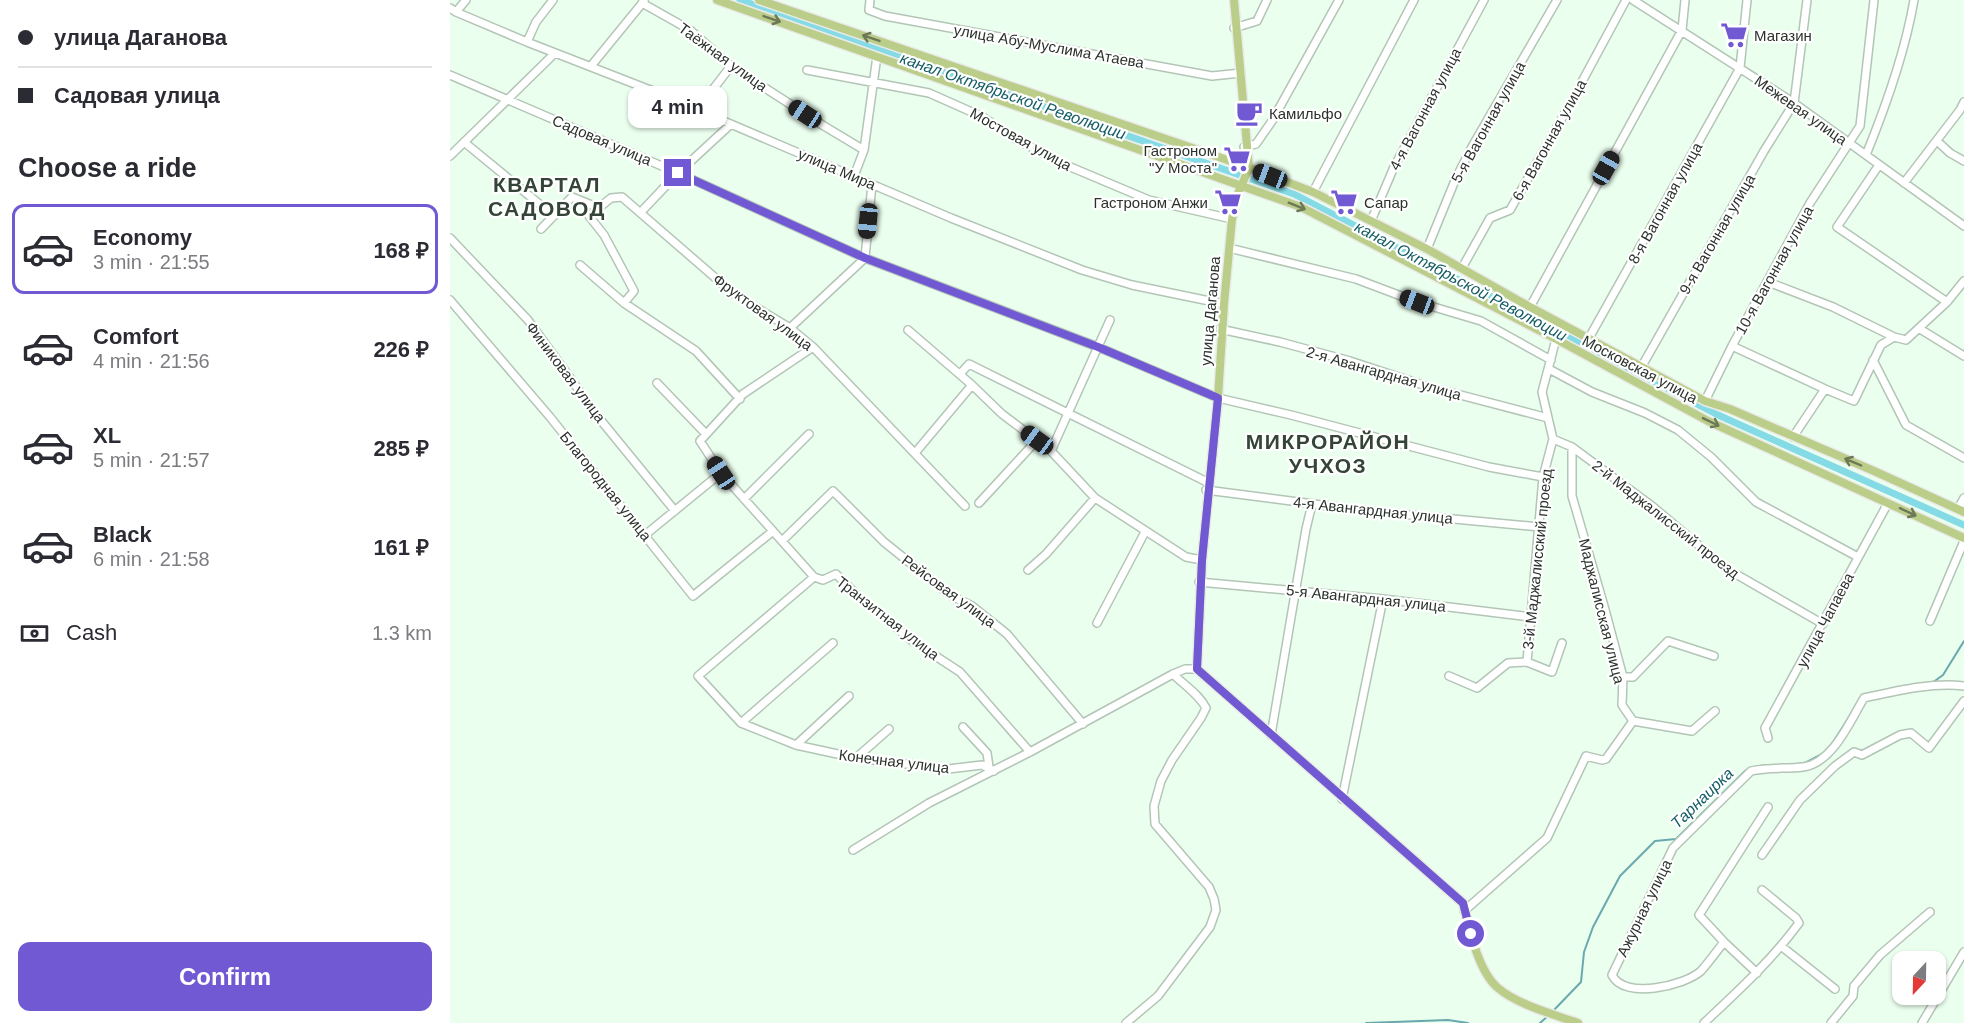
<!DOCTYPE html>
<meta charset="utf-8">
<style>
:root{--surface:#fff;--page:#f7f7f7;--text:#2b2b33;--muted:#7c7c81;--line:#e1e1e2;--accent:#7159d4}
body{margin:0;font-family:Arial,sans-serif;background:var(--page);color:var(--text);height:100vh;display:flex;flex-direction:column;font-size:22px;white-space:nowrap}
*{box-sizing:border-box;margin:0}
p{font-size:20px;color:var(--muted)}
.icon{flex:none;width:33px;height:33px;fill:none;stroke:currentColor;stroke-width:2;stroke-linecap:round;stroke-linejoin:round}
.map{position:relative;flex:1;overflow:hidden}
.side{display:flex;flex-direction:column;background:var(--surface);width:450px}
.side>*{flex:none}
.hud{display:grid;align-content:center;height:132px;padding:0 18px;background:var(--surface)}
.needle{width:39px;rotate:202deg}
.controls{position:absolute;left:1442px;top:951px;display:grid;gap:12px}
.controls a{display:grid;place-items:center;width:54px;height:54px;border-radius:12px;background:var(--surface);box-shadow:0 2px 4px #0004;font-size:30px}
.end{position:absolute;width:27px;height:27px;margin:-14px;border:8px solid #7159d4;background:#fff;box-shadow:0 0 0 3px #fff}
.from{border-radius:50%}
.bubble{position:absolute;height:42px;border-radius:12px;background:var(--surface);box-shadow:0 2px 4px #0004;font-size:20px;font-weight:700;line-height:42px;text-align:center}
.car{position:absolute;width:18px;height:36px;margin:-18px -9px;border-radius:8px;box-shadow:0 0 4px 2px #0007;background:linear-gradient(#222 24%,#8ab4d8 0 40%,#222 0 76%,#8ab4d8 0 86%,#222 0)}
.hud b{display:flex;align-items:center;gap:21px;height:57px;font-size:22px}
.hud b+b{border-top:2px solid var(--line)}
.hud i{width:15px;height:15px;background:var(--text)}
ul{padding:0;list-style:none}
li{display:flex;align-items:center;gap:18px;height:90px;margin:0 12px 9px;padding:0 6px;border:3px solid transparent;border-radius:12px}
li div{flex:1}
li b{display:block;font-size:22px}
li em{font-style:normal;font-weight:700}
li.current{border-color:var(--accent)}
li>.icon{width:54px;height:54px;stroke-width:1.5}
h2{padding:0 18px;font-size:27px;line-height:72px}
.pay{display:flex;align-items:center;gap:15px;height:66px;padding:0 18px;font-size:22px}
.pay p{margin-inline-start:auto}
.cta{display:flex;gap:12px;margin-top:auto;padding:12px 18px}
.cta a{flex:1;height:69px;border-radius:12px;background:var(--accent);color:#fff;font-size:24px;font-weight:700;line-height:69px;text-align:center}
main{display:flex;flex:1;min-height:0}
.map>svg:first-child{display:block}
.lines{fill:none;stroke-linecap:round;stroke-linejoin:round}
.stream{stroke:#69a8ae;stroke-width:2}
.canal{stroke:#84dae5;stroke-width:7}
.minor-casing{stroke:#b3c5b6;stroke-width:10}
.major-casing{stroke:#eaeaea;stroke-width:11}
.minor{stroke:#fff;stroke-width:7}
.major{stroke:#bbce89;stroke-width:8}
.oneway{stroke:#6c7856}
.route{stroke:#7159d4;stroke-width:8}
.labels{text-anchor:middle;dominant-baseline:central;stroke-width:4.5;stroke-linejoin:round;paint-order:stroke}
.poi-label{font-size:15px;fill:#2b322c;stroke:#fff;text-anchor:start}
.street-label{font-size:15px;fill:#2b322c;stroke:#fff}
.water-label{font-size:16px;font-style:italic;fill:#145d65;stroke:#fff}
.district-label{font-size:21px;font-weight:bold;letter-spacing:1.5px;fill:#354438;stroke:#fff}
</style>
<main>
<section class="side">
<div class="hud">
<b><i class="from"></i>улица Даганова</b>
<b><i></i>Садовая улица</b>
</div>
<h2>Choose a ride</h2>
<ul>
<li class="current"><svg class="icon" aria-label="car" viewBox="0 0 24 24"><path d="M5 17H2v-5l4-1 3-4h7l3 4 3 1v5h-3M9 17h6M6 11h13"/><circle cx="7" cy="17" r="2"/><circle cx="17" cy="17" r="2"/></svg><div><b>Economy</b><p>3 min · 21:55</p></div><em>168 ₽</em></li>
<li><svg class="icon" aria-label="car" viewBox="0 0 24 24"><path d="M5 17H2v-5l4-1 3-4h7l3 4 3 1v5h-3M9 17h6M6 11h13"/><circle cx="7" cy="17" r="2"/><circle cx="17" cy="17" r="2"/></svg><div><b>Comfort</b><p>4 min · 21:56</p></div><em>226 ₽</em></li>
<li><svg class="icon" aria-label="car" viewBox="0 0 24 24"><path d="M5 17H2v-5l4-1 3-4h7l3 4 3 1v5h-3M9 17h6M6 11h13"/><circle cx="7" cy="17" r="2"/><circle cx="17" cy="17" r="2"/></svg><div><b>XL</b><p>5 min · 21:57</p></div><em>285 ₽</em></li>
<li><svg class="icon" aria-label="car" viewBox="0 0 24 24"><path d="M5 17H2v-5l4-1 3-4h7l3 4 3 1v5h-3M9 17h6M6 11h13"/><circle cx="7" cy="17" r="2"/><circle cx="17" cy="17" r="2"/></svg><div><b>Black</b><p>6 min · 21:58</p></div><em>161 ₽</em></li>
</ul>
<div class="pay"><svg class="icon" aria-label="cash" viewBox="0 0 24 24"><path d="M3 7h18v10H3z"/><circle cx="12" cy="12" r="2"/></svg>Cash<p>1.3 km</p></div>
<div class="cta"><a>Confirm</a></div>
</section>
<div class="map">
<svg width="1514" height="1023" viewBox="0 0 1514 1023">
<rect width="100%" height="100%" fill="#ebffef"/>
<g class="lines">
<path class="stream" d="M1482,683l11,-8 21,-34
M1412,696l29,-7
M1380,747l26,-41
M1340,765l15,-2 19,-10
M1103,1011l28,-29 3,-30 9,-25 27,-51 35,-35 21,-2 69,-68c12,-7 26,-6 40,-6
M916,1023l82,-3 20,3
M1090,1023l9,-8"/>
<path class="canal" d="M290,0l554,194 424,221 246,110"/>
<defs>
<path id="minor" d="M420,0l-1,10 16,6 327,60 29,-3
M1183,0l161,103 170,123
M192,3l48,27 41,36 93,60 40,24
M0,8l6,4 71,30 131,51 293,125 131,52 50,15 92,19
M6,12l10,-12
M784,28l23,-7 10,-21
M77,42l9,-20 17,-22
M141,66l53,-65
M357,70l122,23 54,24 29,20 49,26 88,37 83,19
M0,75l228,98 187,85 233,89 120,51 73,17 198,52 54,10
M247,110l34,-44
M1487,141l13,12 14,8
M14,142l90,74
M794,147l12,-3 16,-23 67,-121
M1416,155c20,-49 39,-102 48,-155
M0,156l105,-103
M1429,165l-42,62 110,75
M404,176l10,-26 13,-94
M1454,183l56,-73 4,-8
M863,192l101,-192
M191,212l37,-39 52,-48
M921,221l23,-54 90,-167
M91,229l31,-32 27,11
M0,238l78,82 71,98 76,93
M779,248l127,31 61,23 64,19 70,39
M977,249l29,-71 17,-33 84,-145
M130,265l44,38 72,48 44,48
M1012,268l28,-50 20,-8 60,-106 56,-104
M1318,282l65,25 61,30
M0,300l100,117 143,179 80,-65
M174,303l10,-12 -30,-56 -15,-19 22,-18 11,-1 112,97 56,34 23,19 152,159
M1080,307l152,-277 3,-30
M340,328l75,-70 7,-74
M770,329l60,13 70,19 76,25 122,32
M1470,329l44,27
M458,330l64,55 30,29 49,37 44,47 91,59 16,3
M1139,338l151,-270 7,-68
M1282,346l93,43
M363,347l-70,47 -43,47 21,32 93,104 9,3 13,-6 21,21 54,45 49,32 70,80
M1423,360l33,65 58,33
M1192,366l122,-215 30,-48 13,-103
M1099,369l43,23 53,21 33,17 33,27 45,45 102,55
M510,374l9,-10 240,119
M207,383l49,51
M1255,401l27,-55 78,-143 50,-77 14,-126
M1343,437l32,-48 29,12 27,-56 13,-8 12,3 41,-38 17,-21
M1103,439l19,8 80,59 75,63 96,55
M1103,439l-11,-47 14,-53
M601,451l59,-131
M465,453l57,-68
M756,490l162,21 172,16
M294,499l65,-65
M529,503l58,-63
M1508,509l6,-11
M195,535l76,-62
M332,541l51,-50 51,51 66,53 22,11 35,28 76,90
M578,570l18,-16 49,-56
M364,577l-116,99 43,47 55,22 60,13 92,11 34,-4 12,6
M749,582l184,17 148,18
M1480,621l34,-80
M647,623l48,-91
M1077,662l25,10 10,-29
M999,676l28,12 31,-25 19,-1 16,-185 10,-38
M1173,677h10l35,-36 46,15
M1183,721l59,10 23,-20
M291,723l92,-80
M513,727l24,26 2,14
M821,735l35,-206 6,-25
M1318,738l-3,-10 123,-225
M346,745l53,-49
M406,758l33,-29
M892,799l41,-200
M403,850l76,-47 101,-51 143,-78 12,-5h12
M1312,855l38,-55 35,-34 19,-14 8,3 38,-20 11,-2 18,15 35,-47
M1014,911l83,-73 39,-82 16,4 4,-1 27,-38 -11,-16 1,-28 -19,-71 -32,-110v-49
M1274,942c-7,9 -15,20 -23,29 -17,15 -77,29 -89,4l61,-127 78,-77c17,-4 34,-2 52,-4 30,-4 47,-46 61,-69 32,-7 68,-16 100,-12
M1331,946l54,43
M1307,973l-33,-31 -25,-27 69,-108
M676,1023l32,-27 52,-69 6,-17 -2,-11 -5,-12 -54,-63 -1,-18 7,-25 11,-21 29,-42 5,-10c-7,-14 -22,-23 -33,-34
M1254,1023c34,-32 67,-62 95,-100l-3,-5 -34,-28
M1381,1023l22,-27 1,-10 26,-31 50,-43
M1472,1023l42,-71"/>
<path id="major" d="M267,0l584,207 255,132 152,82 256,117
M309,0l486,166 68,26 114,57 103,58 175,94 25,8 144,62 90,41
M784,0l15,168 -12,28 -5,23 -8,85 -6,94 -16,162 -5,109 266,234c6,25 15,68 35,85 20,17 55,26 80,35"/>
</defs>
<use href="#minor" class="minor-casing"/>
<use href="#major" class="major-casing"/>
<use href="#minor" class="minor"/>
<use href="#major" class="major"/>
</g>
<defs><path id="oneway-shaft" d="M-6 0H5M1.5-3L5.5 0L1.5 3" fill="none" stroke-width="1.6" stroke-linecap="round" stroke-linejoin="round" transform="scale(1.5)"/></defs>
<g class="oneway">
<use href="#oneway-shaft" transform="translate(322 19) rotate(19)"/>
<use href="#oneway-shaft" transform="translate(421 38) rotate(-161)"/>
<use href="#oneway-shaft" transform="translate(847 206) rotate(22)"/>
<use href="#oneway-shaft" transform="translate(1261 422) rotate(26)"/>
<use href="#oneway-shaft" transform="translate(1403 462) rotate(-157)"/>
<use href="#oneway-shaft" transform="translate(1458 512) rotate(25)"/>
</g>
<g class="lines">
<path class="route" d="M228,173l187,85 233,89 120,51 -16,162 -5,109 266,234 8,31"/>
</g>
<defs>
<symbol id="supermarket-bare" viewBox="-9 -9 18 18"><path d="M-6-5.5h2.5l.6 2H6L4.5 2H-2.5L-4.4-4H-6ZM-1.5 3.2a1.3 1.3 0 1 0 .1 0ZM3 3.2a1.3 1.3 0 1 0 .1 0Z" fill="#7159d4" stroke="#fff" stroke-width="2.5" paint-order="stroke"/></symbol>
<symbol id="cafe-bare" viewBox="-9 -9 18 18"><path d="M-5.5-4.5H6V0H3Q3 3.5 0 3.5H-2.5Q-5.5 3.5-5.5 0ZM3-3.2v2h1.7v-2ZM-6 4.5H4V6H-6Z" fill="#7159d4" stroke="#fff" stroke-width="2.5" paint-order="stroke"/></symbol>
</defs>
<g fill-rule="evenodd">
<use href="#supermarket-bare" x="1265" y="16" width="38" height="38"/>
<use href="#cafe-bare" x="780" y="94" width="38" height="38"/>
<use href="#supermarket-bare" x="768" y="140" width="38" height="38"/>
<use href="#supermarket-bare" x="759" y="183" width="38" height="38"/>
<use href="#supermarket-bare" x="875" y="183" width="38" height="38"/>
</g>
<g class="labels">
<g class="poi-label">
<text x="1304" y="35">Магазин</text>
<text x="819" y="113">Камильфо</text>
<text x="767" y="150" text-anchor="end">Гастроном<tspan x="767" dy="17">"У Моста"</tspan></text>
<text x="758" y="202" text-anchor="end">Гастроном Анжи</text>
<text x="914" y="202">Сапар</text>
</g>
<g class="street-label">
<text transform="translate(599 46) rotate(10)">улица Абу-Муслима Атаева</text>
<text transform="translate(273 57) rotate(36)">Таёжная улица</text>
<text transform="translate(975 109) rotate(-62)">4-я Вагонная улица</text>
<text transform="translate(1351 110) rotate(35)">Межевая улица</text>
<text transform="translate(1038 122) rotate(-61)">5-я Вагонная улица</text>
<text transform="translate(571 139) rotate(29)">Мостовая улица</text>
<text transform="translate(152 140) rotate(23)">Садовая улица</text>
<text transform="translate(1099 140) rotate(-61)">6-я Вагонная улица</text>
<text transform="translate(387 169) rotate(23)">улица Мира</text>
<text transform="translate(1215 203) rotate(-61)">8-я Вагонная улица</text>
<text transform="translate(1267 234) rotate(-60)">9-я Вагонная улица</text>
<text transform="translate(1324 270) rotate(-61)">10-я Вагонная улица</text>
<text transform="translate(760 311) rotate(-85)">улица Даганова</text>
<text transform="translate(313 312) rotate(36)">Фруктовая улица</text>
<text transform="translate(1190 369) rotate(28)">Московская улица</text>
<text transform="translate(116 372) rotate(53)">Финиковая улица</text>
<text transform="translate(934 373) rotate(16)">2-я Авангардная улица</text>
<text transform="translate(156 486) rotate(51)">Благородная улица</text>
<text transform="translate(923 510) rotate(6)">4-я Авангардная улица</text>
<text transform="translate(1216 519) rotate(38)">2-й Маджалисский проезд</text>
<text transform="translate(1087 559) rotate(-84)">3-й Маджалисский проезд</text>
<text transform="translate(499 591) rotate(36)">Рейсовая улица</text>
<text transform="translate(916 598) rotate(6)">5-я Авангардная улица</text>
<text transform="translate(1152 611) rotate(76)">Маджалисская улица</text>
<text transform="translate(438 618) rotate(38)">Транзитная улица</text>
<text transform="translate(1375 620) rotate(-62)">улица Чапаева</text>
<text transform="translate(444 761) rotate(7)">Конечная улица</text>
<text transform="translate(1194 908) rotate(-64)">Ажурная улица</text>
</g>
<g class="water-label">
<text transform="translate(563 96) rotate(19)">канал Октябрьской Революции</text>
<text transform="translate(1011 281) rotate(28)">канал Октябрьской Революции</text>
<text transform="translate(1252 798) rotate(-44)">Тарнаирка</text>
</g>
<g class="district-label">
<text x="97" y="184">КВАРТАЛ<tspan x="97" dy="24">САДОВОД</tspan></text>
<text x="878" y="441">МИКРОРАЙОН<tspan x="878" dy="24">УЧХОЗ</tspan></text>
</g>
</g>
</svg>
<div class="controls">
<a><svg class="needle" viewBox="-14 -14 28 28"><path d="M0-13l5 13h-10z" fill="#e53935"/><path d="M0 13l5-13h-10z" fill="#7c7c81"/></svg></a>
</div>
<i class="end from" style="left:1021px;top:934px"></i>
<i class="end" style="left:228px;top:173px"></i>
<div class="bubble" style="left:178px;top:86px;width:99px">4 min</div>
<i class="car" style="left:355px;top:114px;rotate:303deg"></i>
<i class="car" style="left:1156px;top:168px;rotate:29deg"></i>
<i class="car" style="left:820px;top:176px;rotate:291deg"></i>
<i class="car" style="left:418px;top:221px;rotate:186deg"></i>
<i class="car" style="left:967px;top:302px;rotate:291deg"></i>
<i class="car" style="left:587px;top:440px;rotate:306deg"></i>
<i class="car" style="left:271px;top:473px;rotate:327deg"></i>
</div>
</main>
